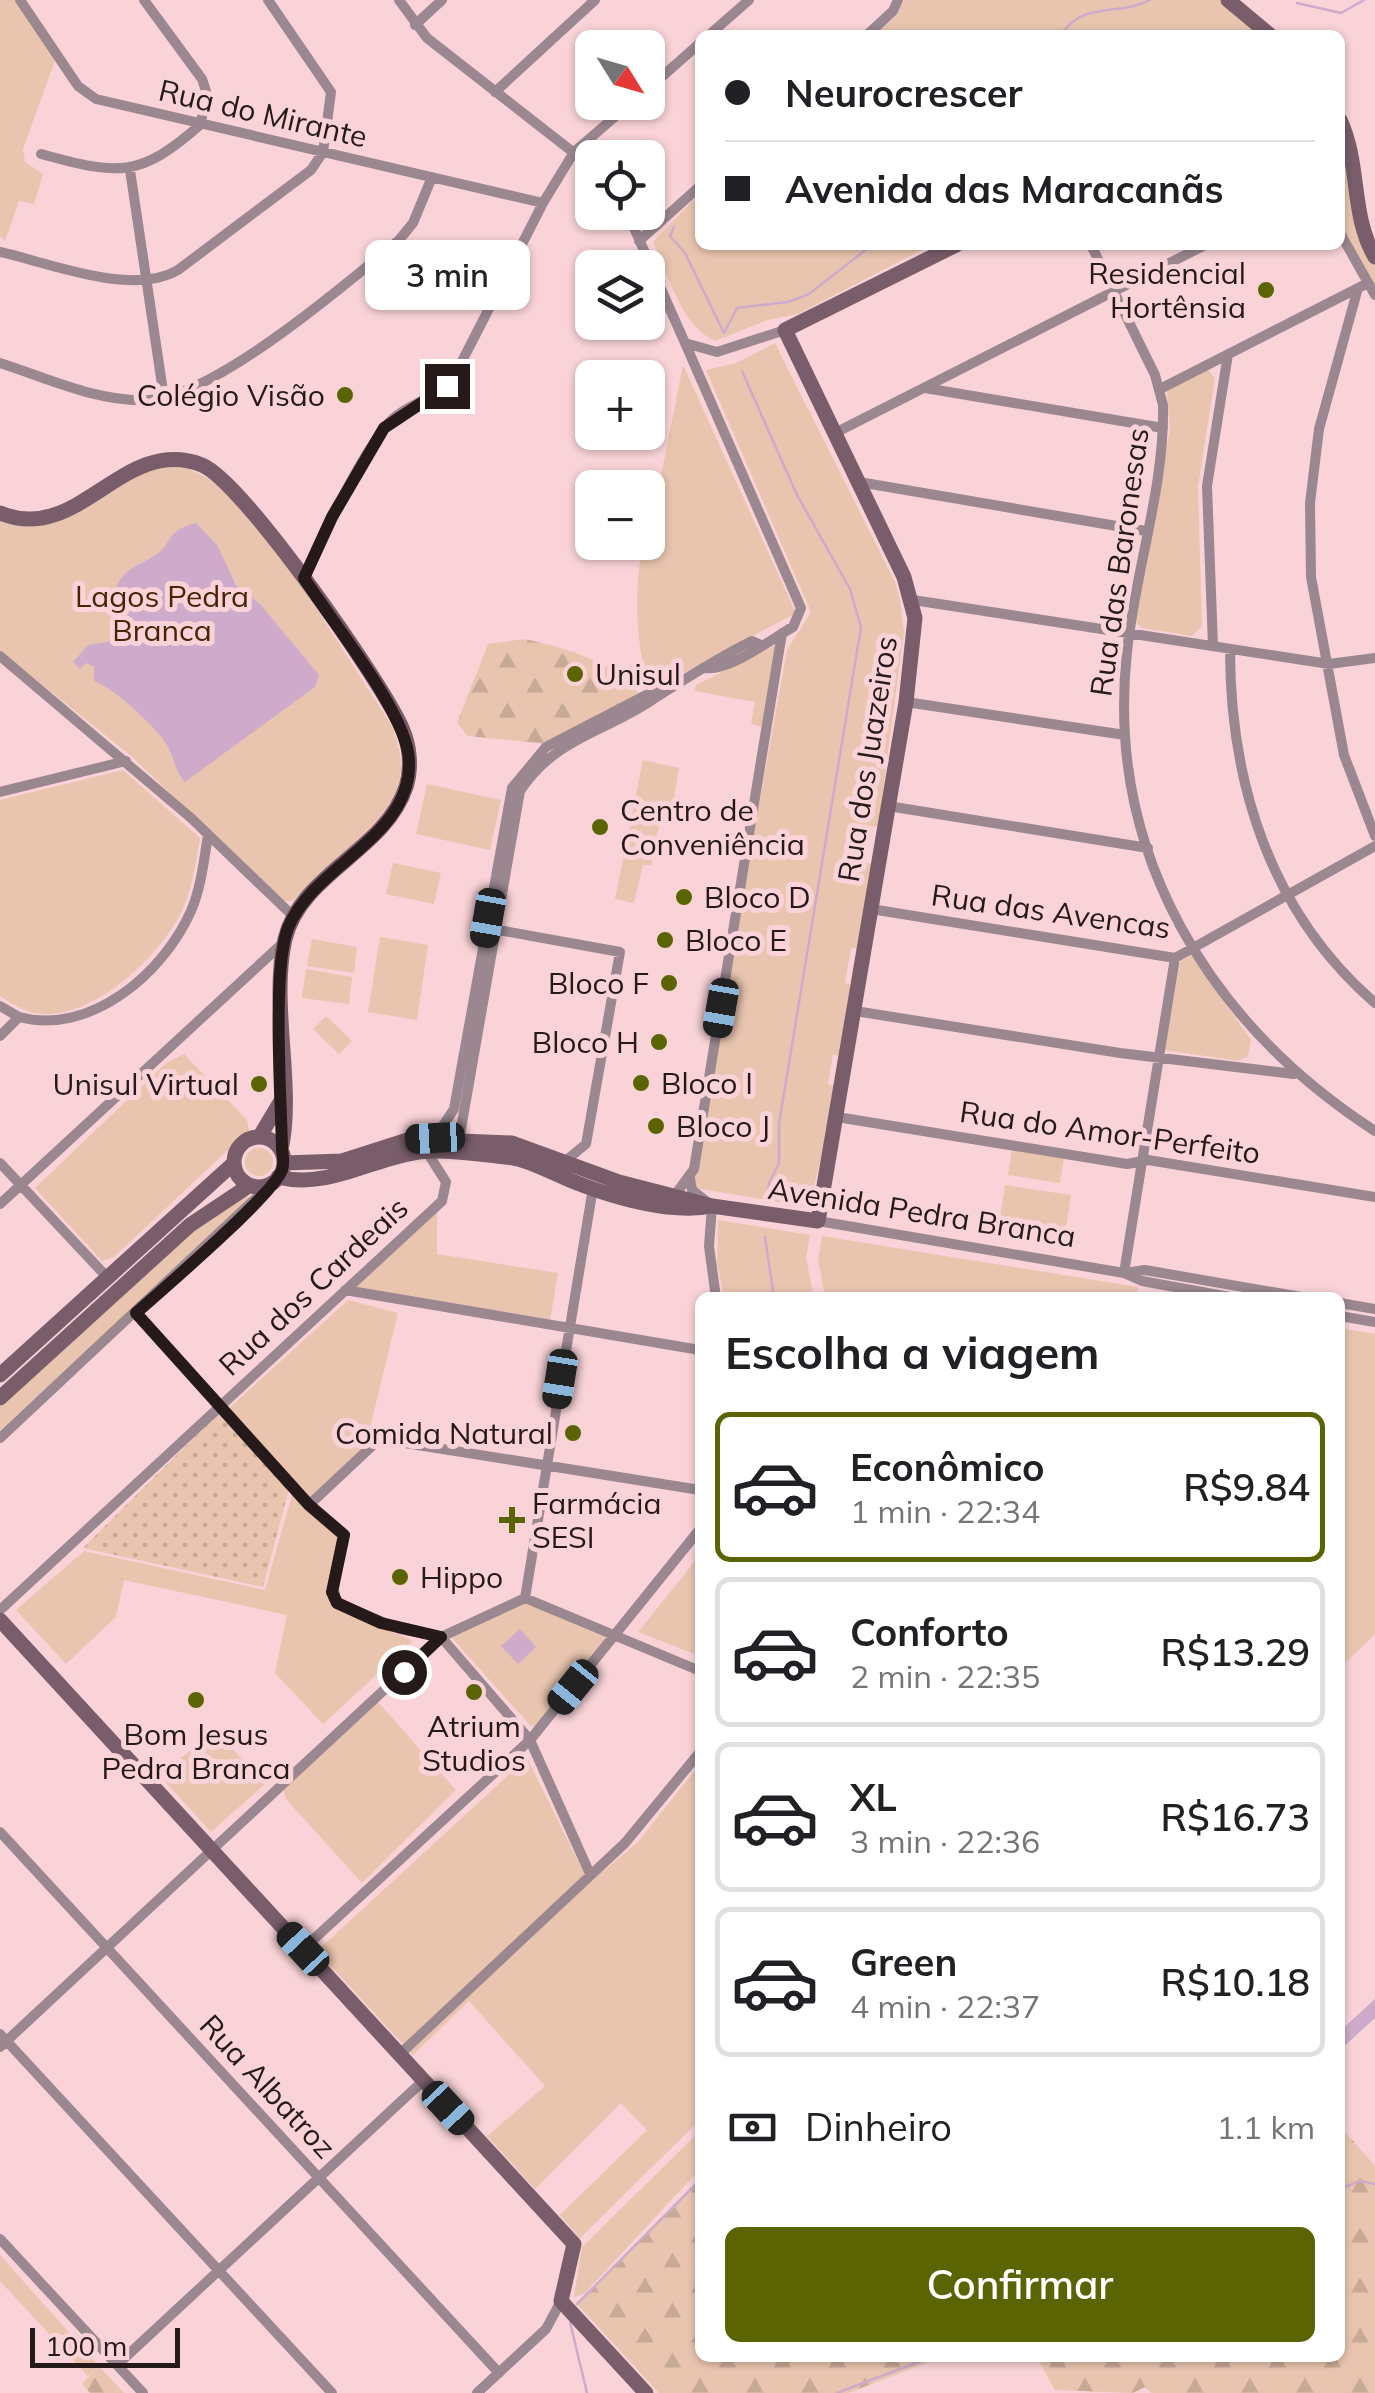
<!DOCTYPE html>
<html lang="pt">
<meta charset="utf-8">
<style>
:root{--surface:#fff;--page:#f2f2f2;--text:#202124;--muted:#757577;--line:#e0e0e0;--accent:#5b6402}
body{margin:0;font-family:Mulish,sans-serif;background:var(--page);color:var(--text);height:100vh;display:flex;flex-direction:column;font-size:38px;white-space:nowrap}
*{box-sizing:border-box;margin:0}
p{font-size:32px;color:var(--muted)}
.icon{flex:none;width:55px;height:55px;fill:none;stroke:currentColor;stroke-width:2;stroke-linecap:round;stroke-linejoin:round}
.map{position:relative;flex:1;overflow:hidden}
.details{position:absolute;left:695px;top:1292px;width:650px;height:1070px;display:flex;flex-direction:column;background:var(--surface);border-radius:15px;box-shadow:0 2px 8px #0004}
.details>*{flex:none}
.guide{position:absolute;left:695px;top:30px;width:650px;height:220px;border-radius:15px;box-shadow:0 2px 8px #0004;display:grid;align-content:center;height:220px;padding:0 30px;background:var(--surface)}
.needle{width:65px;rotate:127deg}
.controls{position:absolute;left:575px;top:30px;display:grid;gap:20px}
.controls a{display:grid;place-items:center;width:90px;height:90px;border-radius:15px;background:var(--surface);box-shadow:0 2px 8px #0004;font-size:50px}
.scale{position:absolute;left:30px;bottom:25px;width:150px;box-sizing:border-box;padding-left:10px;border:5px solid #26191a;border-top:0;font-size:28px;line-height:35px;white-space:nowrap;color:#26191a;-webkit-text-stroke:8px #f9d3d7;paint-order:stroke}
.end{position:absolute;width:45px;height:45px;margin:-22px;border:12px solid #26191a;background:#fff;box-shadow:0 0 0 5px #fff}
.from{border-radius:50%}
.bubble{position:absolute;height:70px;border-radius:15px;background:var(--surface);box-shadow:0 2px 8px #0004;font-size:32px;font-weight:600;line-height:70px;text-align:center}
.car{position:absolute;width:30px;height:60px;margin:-30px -15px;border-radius:12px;box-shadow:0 0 8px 2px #0007;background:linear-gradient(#222 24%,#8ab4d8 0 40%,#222 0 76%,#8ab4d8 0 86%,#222 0)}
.guide b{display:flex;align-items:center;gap:35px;height:95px;font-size:38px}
.guide b+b{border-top:2px solid var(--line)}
.guide i{width:25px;height:25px;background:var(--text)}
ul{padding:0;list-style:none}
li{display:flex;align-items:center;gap:30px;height:150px;margin:0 20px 15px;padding:0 10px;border:5px solid var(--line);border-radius:15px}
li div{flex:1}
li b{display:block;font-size:38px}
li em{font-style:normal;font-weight:600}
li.on{border-color:var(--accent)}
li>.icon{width:90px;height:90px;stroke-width:1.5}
h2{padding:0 30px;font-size:45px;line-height:120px}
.pay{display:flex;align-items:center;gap:25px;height:110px;padding:0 30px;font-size:38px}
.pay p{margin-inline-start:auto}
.button{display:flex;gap:20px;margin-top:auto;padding:20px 30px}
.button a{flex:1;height:115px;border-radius:15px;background:var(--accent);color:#fff;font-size:40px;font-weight:600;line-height:115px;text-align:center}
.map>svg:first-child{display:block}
.green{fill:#e9c5af}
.forest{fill:url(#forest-firs)}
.garden{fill:url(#garden-dots)}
.water{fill:#ceabcb}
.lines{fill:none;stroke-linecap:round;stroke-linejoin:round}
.stream{stroke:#ceabcb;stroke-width:2.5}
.street{stroke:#9a878f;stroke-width:10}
.secondary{stroke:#795d6a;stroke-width:15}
.route{stroke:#26191a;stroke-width:12}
.poi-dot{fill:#5b6402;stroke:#f9d3d7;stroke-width:4}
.labels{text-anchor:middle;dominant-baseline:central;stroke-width:10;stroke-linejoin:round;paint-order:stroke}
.street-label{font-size:30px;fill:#26191a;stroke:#f9d3d7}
.poi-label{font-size:30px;fill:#26191a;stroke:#f9d3d7;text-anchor:start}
.park-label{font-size:30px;fill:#4a2306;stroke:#f9d3d7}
</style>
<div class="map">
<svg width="1375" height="2393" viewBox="0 0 1375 2393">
<defs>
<pattern id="forest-firs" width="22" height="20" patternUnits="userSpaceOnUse" patternTransform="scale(2.5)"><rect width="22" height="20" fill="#e9c5af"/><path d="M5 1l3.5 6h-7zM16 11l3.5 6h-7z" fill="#c8a996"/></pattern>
<pattern id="garden-dots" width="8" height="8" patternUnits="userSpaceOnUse" patternTransform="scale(2.5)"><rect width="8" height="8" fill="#e9c5af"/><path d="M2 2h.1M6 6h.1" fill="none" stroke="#c8a996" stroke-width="1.8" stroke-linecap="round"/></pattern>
</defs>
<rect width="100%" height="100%" fill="#f9d3d7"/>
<path class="green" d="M0,0h17l39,58 -33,91 2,13 18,12 -9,30 -15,-3 -14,40 -5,-5z
M904,0h315l41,35h-386l23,-20z
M1340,131l13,88 22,45v24l-35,-66z
M700,193v52h231l-133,69 -30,6 -53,21c-35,-16 -46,-66 -62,-99z
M775,343l120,239 5,18 4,32 -26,195 -7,-1 -6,36 7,2 -12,84h-9l-6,35 9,2 -11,71 -10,-1 -5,29 10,3 -29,120 -114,-19 -4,-6 96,-532 24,-38 -105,-242 30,-7z
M683,365l113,248 -133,71 -10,1c-19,-17 -21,-129 -5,-143z
M1207,369l8,9 -17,109 4,139 -10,10 -50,-8 -10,-10 38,-188 -3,-39z
M161,466l25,1 34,18 75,90 97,151c25,63 -6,85 -48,127 -16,17 -33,36 -52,48h-9l-153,-146 -130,-104v-130c52,19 82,-15 123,-39 12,-7 25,-11 38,-16z
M776,645l-12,82 -13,-3 4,-22 -60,-11 1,-6z
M643,760l36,8 -8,49 -10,-1 -10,49h-8l-9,38 -19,-4z
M123,770l77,68c-4,23 -7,47 -16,68 -19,46 -88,112 -142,108 -16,-1 -28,-9 -42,-18v-196z
M427,784l74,16 -11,50 -74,-16z
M393,863l48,10 -7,31 -48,-10z
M380,937l48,8 -11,75 -49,-8z
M312,939l45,8 -3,26 -47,-7z
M1191,955l60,85 -3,16 -9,5 -74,-11 15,-88z
M306,969l46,8 -3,27 -47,-6z
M326,1016l26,25 -13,13 -26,-25z
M184,1054l63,66 2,10 -135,127 -12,4 -67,-73 131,-125z
M245 1162a14 14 0 1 1 28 0a14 14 0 1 1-28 0Z
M1012,1149l52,8 -4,26 -52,-8z
M1005,1185l66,10 -8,52 -66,-10z
M256,1196l-256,234v-23l210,-193 26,-16z
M437,1212v42l121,19 -8,48 -195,-34z
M718,1220l92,15 -4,23 8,39h-90l-7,-34z
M822,1236l316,51 -1,8 15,2h-327l-7,-38z
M348,1300l50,13 -28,115 2,15 -63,60 -82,-93z
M1340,1328l35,6v300l-35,34z
M293,1491l48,46 -11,56 4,12 79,36 -90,83 -48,-51 12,-58 -163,-35 -8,37 -50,47 -50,-54 68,-59 181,39z
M700,1555v101l-62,-24z
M525,1603l85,32 -73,90 -6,1 -80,-89z
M377,1701l79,89 -94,93 -76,-84 -3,-11z
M216,1731l49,53 -54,48 -52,-57z
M527,1758l62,125 49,-41 62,-78v356l-120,118 -20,-23 87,-85 -26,-27 -86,86 -48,-53 58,-50 -76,-85 -56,54 -96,-104z
M700,2131v38l-116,125 -10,3 8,-50z
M0,2255l99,111 -11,10 -88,-95z"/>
<path class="forest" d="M524,639c35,7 97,24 115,56l-93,49 -78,-8 -11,-13 31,-79z
M1340,2126l35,40v227h-223l-7,-6 -12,6 -78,-3 -18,-32h303z
M700,2180v178h239l-91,35h-189l-82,-89z
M99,2366l25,27h-34l-8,-9z"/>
<path class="garden" d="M218,1414l71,75 -26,98 -180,-39z"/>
<path class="water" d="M196,523l21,22 19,40 24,19 59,71 -4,12 -130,95c-10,-10 -11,-25 -18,-37 -11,-18 -53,-57 -73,-64v-14l-8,-4 -6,6 -7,-7 15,-17 31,-5 10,-14 -2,-16 -12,-19c7,-23 22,-24 39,-35 21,-13 8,-24 42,-33z
M520,1629l16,18 -18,17 -17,-18z
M1375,1999v19l-35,32v-19z"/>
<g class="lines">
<path class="stream" d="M1297,3l44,10 23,-13
M1061,35c22,-35 57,-18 89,-35
M674,227l-4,9 15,17 39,80
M724,333l13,-25 51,-6 21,-8 63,-49
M742,371l55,124 53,94 11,38 -82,497v39l-10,20 -3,19
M765,1237l9,61
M1340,2189l20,-8 15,3
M577,2304l123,-124
M570,2322l17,71
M837,2393l92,-35"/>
<path class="street" d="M20,0l58,86 18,13 447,104
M399,0l28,38 165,129
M415,25l27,-25
M709,35l40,-35
M867,35l26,-24 5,-11
M648,89l52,-46
M495,92l100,-92
M41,154c77,21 98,25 160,-30l5,-33 -4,-12 -58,-79
M130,170l34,228
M627,212l58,131 32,9 68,-22
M1340,233l35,62
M639,241l61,-55
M1091,245l64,130 8,30c2,82 -28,166 -36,247 -22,202 83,372 248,479
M0,252c50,11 132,45 178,18l133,-100 12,-18 8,-60 -63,-92
M1358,288l-39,141 -9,74 1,74 33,178 31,81
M685,343l116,265 -8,19c-22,12 -64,45 -88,41
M0,363c47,15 99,40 149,37 66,-4 196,-115 250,-160l14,-17 19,-46
M925,388l238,40
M1160,389l206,-105
M835,433l370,-188
M859,482l287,49
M304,578c25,-50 47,-107 82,-152 18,-23 53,-26 69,-51l88,-172 31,-51 58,-50
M913,600l416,64 46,-6
M1213,646l-6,-160 21,-132
M1230,649c0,134 40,263 145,354
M0,656l191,162 103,99
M906,702l219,33
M0,792l126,-31
M888,806l260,42
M871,909l304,49 200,-112
M493,929l127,23 -34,192 -22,18
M0,1006l19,11
M855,1011l265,42 174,21
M0,1036l19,-19c71,19 144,-43 172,-106 10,-23 13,-51 17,-76
M837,1117l290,47 21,-4 227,37
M435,1138l19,-29 58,-321 34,-41 106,-55h9
M458,1146l62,-355c35,-53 83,-58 132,-91 33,-21 65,-42 100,-59l7,3
M0,1163l106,113
M690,1179l2,11 20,16 -3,40 7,52
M675,1195l19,-26 88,-536
M0,1204l284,-262
M818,1221l306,52 18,8 93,17
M1124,1273l51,-315
M1125,1273l20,-3 162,28
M345,1290l355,60
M1340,1303l35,6
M136,1313l173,192 35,30 -11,51 4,17 63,26 41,8
M1340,1316l35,6
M0,1438l272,-255
M309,1505l65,-61 12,-4 314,50
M525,1598l68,-410
M0,1610l442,-409 4,-19 -19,-30
M441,1637l89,103 60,134
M0,1832l499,541
M303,1949l227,-209 170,-211
M0,2034l332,359
M0,2047l441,-410 84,-39 175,73
M399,2055l226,-212 75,-91
M0,2239l143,154
M117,2365l306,-284
M477,2393l69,-64 15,-28"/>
<path class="secondary" d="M1228,0l42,35
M1340,120c21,45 10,94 35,137
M0,513c79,33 123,-79 202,-48 41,17 180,217 200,263 8,18 10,40 4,59 -21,64 -105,86 -121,152 -15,66 10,147 -4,211
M260,1136l22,-37
M234 1162a25 25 0 1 1 50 0a25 25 0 1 1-50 0Z
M284,1163l58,-2 69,-22 101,4 107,39 93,24 106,15 88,-519 9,-84 -11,-41 -119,-247 171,-85
M278,1177c48,12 89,-16 135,-24 28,-5 63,1 92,4 25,2 48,17 72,26 38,15 95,31 135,23
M0,1375l234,-212
M0,1398l190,-173 60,-40
M0,1620l574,624 -13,57 85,92"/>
</g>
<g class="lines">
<path class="route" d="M404,1672l37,-35 -60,-14 -44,-20 -5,-11 12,-57 -35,-30 -173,-192c27,-24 137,-118 146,-143 3,-8 0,-15 0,-22 -1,-50 -10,-179 6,-220 26,-64 125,-91 121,-168 -2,-47 -78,-139 -105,-182l28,-61 52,-89 63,-42"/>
</g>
<g class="poi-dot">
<circle cx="1266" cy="290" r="10"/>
<circle cx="345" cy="395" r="10"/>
<circle cx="575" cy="674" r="10"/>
<circle cx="600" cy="827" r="10"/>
<circle cx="684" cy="897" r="10"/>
<circle cx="665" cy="940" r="10"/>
<circle cx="669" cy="983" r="10"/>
<circle cx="659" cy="1042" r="10"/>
<circle cx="641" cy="1083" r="10"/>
<circle cx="259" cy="1084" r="10"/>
<circle cx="656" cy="1126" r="10"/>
<circle cx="573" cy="1433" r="10"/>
<path d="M507 1505h10v10h10v10h-10v10h-10v-10h-10v-10h10z"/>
<circle cx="400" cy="1577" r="10"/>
<circle cx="474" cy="1692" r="10"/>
<circle cx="196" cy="1700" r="10"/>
</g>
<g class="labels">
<g class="street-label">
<text transform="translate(263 113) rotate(13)">Rua do Mirante</text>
<text transform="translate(1119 562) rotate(-82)">Rua das Baronesas</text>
<text transform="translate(867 759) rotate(-81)">Rua dos Juazeiros</text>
<text transform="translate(1051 911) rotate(8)">Rua das Avencas</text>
<text transform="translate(1110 1132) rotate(8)">Rua do Amor-Perfeito</text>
<text transform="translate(922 1212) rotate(9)">Avenida Pedra Branca</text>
<text transform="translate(313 1286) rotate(-43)">Rua dos Cardeais</text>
<text transform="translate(268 2086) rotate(47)">Rua Albatroz</text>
</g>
<g class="poi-label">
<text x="1246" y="273" text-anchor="end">Residencial<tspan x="1246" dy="34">Hortênsia</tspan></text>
<text x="325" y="395" text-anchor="end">Colégio Visão</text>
<text x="595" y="674">Unisul</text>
<text x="620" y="810">Centro de<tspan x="620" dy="34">Conveniência</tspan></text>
<text x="704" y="897">Bloco D</text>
<text x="685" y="940">Bloco E</text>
<text x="649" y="983" text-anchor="end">Bloco F</text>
<text x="639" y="1042" text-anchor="end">Bloco H</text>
<text x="661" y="1083">Bloco I</text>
<text x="239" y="1084" text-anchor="end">Unisul Virtual</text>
<text x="676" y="1126">Bloco J</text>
<text x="553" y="1433" text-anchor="end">Comida Natural</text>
<text x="532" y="1503">Farmácia<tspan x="532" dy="34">SESI</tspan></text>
<text x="420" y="1577">Hippo</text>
<text x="474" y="1726" text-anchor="middle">Atrium<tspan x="474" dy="34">Studios</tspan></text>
<text x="196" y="1734" text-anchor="middle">Bom Jesus<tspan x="196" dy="34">Pedra Branca</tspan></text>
</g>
<g class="park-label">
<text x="162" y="596">Lagos Pedra<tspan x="162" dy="34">Branca</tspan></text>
</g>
</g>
</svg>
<div class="controls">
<a><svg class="needle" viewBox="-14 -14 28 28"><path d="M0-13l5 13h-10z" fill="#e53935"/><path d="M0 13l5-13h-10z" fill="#757577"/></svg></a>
<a><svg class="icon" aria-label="locate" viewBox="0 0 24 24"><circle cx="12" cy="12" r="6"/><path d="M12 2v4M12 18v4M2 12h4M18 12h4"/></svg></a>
<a><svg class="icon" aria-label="layers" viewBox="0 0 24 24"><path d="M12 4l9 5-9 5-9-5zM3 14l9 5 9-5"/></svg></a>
<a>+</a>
<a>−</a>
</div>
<div class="scale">100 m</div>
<i class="end from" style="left:404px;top:1672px"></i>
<i class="end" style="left:447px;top:386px"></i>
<div class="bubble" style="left:365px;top:240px;width:165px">3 min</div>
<i class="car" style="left:488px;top:918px;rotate:190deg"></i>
<i class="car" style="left:721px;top:1008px;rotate:190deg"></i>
<i class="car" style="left:435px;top:1138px;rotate:267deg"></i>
<i class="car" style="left:560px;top:1379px;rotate:189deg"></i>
<i class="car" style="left:573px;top:1687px;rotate:219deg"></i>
<i class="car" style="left:303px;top:1949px;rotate:317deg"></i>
<i class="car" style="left:448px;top:2108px;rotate:137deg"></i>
<div class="guide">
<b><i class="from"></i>Neurocrescer</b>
<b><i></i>Avenida das Maracanãs</b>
</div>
<section class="details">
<h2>Escolha a viagem</h2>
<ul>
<li class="on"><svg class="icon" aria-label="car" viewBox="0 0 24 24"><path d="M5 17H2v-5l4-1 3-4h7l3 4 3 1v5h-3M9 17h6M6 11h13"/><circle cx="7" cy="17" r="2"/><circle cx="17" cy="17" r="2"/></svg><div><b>Econômico</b><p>1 min · 22:34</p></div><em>R$9.84</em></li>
<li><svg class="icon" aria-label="car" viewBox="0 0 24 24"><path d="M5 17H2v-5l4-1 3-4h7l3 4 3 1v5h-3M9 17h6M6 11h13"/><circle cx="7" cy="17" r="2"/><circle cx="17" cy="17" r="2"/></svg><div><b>Conforto</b><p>2 min · 22:35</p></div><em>R$13.29</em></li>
<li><svg class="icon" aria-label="car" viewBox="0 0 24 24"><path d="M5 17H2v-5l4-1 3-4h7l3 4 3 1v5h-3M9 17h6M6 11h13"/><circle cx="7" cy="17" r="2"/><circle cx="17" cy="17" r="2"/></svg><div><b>XL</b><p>3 min · 22:36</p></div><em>R$16.73</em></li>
<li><svg class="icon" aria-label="car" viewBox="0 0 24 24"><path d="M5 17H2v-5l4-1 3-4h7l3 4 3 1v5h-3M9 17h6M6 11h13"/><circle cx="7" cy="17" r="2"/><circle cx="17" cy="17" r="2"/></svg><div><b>Green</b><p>4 min · 22:37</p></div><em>R$10.18</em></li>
</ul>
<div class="pay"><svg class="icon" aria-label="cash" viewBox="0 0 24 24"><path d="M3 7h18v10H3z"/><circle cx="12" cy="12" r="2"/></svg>Dinheiro<p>1.1 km</p></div>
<div class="button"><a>Confirmar</a></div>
</section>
</div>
